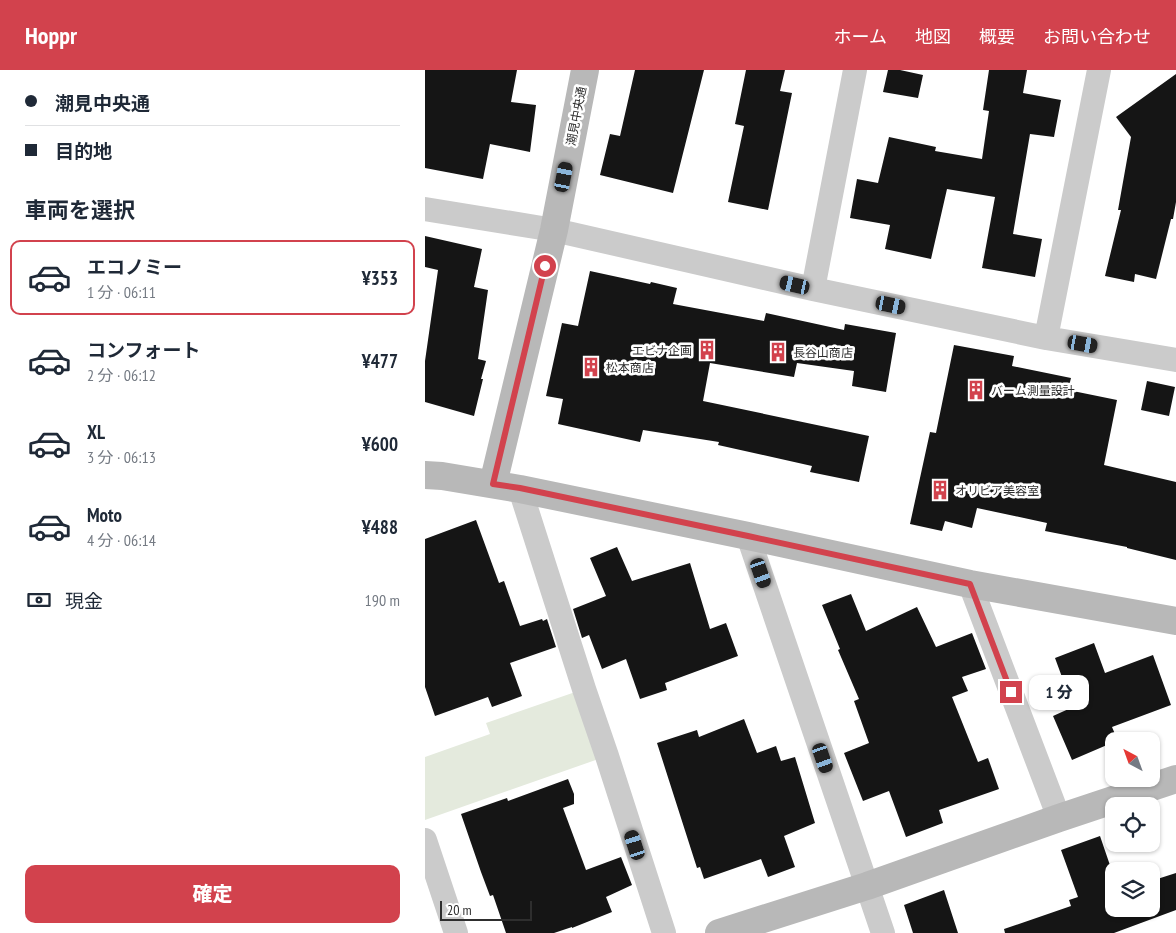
<!DOCTYPE html>
<html lang="ja">
<meta charset="utf-8">
<style>
:root{--surface:#fff;--page:#f2f2f3;--text:#1f2937;--muted:#747a83;--line:#e0e1e3;--accent:#d2424d}
body{margin:0;font-family:"PT Sans Narrow","Noto Sans JP",sans-serif;background:var(--page);color:var(--text);height:100vh;display:flex;flex-direction:column;font-size:19px;white-space:nowrap}
*{box-sizing:border-box;margin:0}
p{font-size:16px;color:var(--muted)}
.icon{flex:none;width:28px;height:28px;fill:none;stroke:currentColor;stroke-width:2;stroke-linecap:round;stroke-linejoin:round}
.map{position:relative;flex:1;overflow:hidden}
.panel{display:flex;flex-direction:column;background:var(--surface);width:425px}
.panel>*{flex:none}
.guide{display:grid;align-content:center;height:110px;padding:0 25px;background:var(--surface)}
.needle{width:32px;rotate:319deg}
.tools{position:absolute;left:680px;top:662px;display:grid;gap:10px}
.tools a{display:grid;place-items:center;width:55px;height:55px;border-radius:10px;background:var(--surface);box-shadow:0 1px 4px #0004;font-size:25px}
.scale{position:absolute;left:15px;bottom:12px;width:92px;box-sizing:border-box;padding-left:5px;border:2px solid #2e2e2e;border-top:0;font-size:14px;line-height:18px;white-space:nowrap;color:#2e2e2e;-webkit-text-stroke:4px #fff;paint-order:stroke}
.end{position:absolute;width:22px;height:22px;margin:-11px;border:6px solid #d2424d;background:#fff;box-shadow:0 0 0 2px #fff}
.from{border-radius:50%}
.bubble{position:absolute;height:35px;border-radius:10px;background:var(--surface);box-shadow:0 1px 4px #0004;font-size:16px;font-weight:800;line-height:35px;text-align:center}
.car{position:absolute;width:15px;height:30px;margin:-15px -8px;border-radius:6px;box-shadow:0 0 4px 1px #0007;background:linear-gradient(#222 24%,#8ab4d8 0 40%,#222 0 76%,#8ab4d8 0 86%,#222 0)}
.guide b{display:flex;align-items:center;gap:18px;height:48px;font-size:19px}
.guide b+b{border-top:1px solid var(--line)}
.guide i{width:12px;height:12px;background:var(--text)}
ul{padding:0;list-style:none}
li{display:flex;align-items:center;gap:15px;height:75px;margin:0 10px 8px;padding:0 15px;border:2px solid transparent;border-radius:10px}
li div{flex:1}
li b{display:block;font-size:19px}
li em{font-style:normal;font-weight:800}
li.selected{border-color:var(--accent)}
li>.icon{width:45px;height:45px;stroke-width:1.5}
h2{padding:0 25px;font-size:22px;line-height:60px}
.pay{display:flex;align-items:center;gap:12px;height:55px;padding:0 25px;font-size:19px}
.pay p{margin-inline-start:auto}
.button{display:flex;gap:10px;margin-top:auto;padding:10px 25px}
.button a{flex:1;height:58px;border-radius:10px;background:var(--accent);color:#fff;font-size:20px;font-weight:800;line-height:58px;text-align:center}
header{display:flex;align-items:center;gap:30px;box-sizing:border-box;height:70px;padding:0 25px;background:var(--accent);color:#fff}
header strong{font-size:24px}
nav{display:flex;gap:28px;margin-inline-start:auto;font-size:18px}
main{display:flex;flex:1;min-height:0}
.map>svg:first-child{display:block}
.green{fill:#e4eadd}
.building{fill:#151515}
.lines{fill:none;stroke-linecap:round;stroke-linejoin:round}
.street{stroke:#cbcbcb;stroke-width:24}
.secondary{stroke:#b8b8b8;stroke-width:28}
.route{stroke:#d2424d;stroke-width:6}
.labels{text-anchor:middle;dominant-baseline:central;stroke-width:5;stroke-linejoin:round;paint-order:stroke}
.street-label{font-size:12px;fill:#2e2e2e;stroke:#fff}
.poi-label{font-size:12px;fill:#2e2e2e;stroke:#fff;text-anchor:start}
</style>
<header>
<strong>Hoppr</strong>
<nav><a>ホーム</a><a>地図</a><a>概要</a><a>お問い合わせ</a></nav>
</header>
<main>
<section class="panel">
<div class="guide">
<b><i class="from"></i>潮見中央通</b>
<b><i></i>目的地</b>
</div>
<h2>車両を選択</h2>
<ul>
<li class="selected"><svg class="icon" aria-label="car" viewBox="0 0 24 24"><path d="M5 17H2v-5l4-1 3-4h7l3 4 3 1v5h-3M9 17h6M6 11h13"/><circle cx="7" cy="17" r="2"/><circle cx="17" cy="17" r="2"/></svg><div><b>エコノミー</b><p>1 分 · 06:11</p></div><em>¥353</em></li>
<li><svg class="icon" aria-label="car" viewBox="0 0 24 24"><path d="M5 17H2v-5l4-1 3-4h7l3 4 3 1v5h-3M9 17h6M6 11h13"/><circle cx="7" cy="17" r="2"/><circle cx="17" cy="17" r="2"/></svg><div><b>コンフォート</b><p>2 分 · 06:12</p></div><em>¥477</em></li>
<li><svg class="icon" aria-label="car" viewBox="0 0 24 24"><path d="M5 17H2v-5l4-1 3-4h7l3 4 3 1v5h-3M9 17h6M6 11h13"/><circle cx="7" cy="17" r="2"/><circle cx="17" cy="17" r="2"/></svg><div><b>XL</b><p>3 分 · 06:13</p></div><em>¥600</em></li>
<li><svg class="icon" aria-label="car" viewBox="0 0 24 24"><path d="M5 17H2v-5l4-1 3-4h7l3 4 3 1v5h-3M9 17h6M6 11h13"/><circle cx="7" cy="17" r="2"/><circle cx="17" cy="17" r="2"/></svg><div><b>Moto</b><p>4 分 · 06:14</p></div><em>¥488</em></li>
</ul>
<div class="pay"><svg class="icon" aria-label="cash" viewBox="0 0 24 24"><path d="M3 7h18v10H3z"/><circle cx="12" cy="12" r="2"/></svg>現金<p>190 m</p></div>
<div class="button"><a>確定</a></div>
</section>
<div class="map">
<svg width="751" height="863" viewBox="0 0 751 863">
<rect width="100%" height="100%" fill="#fff"/>
<path class="green" d="M159,619l23,67 -182,64v-63l65,-23 -4,-11z"/>
<path class="building" d="M0,0h92l-6,32 25,3 -6,47 -40,-8 -7,35 -58,-11z
M210,0h69l-31,123 -73,-18 10,-41 10,2z
M321,0h39l-5,21 12,2 -24,117 -40,-8 16,-76 -9,-2z
M463,0h12l23,5 -5,23 -35,-6z
M564,0h38l-4,23 38,7 -7,37 -24,-3 -17,100 29,5 -7,38 -53,-9 13,-71 -48,-8 -16,70 -46,-10 5,-24 -40,-7 7,-39 21,4 11,-46 47,10 -1,4 47,8 7,-48 -6,-1z
M751,4v128l-3,17h-2l-15,60 -21,-5 -1,8 -29,-6 16,-66h-3l13,-73 -15,-20z
M0,166l57,13 -8,38 14,3 -10,69 8,2 -5,18h2l-9,37 -49,-14v-41l13,-91 -13,-3z
M165,201l60,13 1,-2 26,6 -4,16 91,17 2,-8 78,17 1,-6 51,9 -10,59 -34,-6 2,-15 -57,-8 -3,14 -84,-14 -7,38 166,35 -10,46 -49,-10 2,-6 -94,-21 1,-3 -76,-12 -3,12 -82,-18 5,-25 -17,-3 16,-73 16,3z
M529,275l60,11 -2,10 59,12 -3,12 49,10 -13,65 72,17v78l-49,-12v-1l-82,-16 2,-8 -70,-15 -5,20 -27,-7 -3,10 -32,-7 20,-92 6,1z
M722,311l28,6 -6,29 -28,-6z
M51,450l23,63 5,-2 16,45 22,-7 1,2 4,-2 9,28 -46,16 12,33 -30,11 -4,-10 -53,19 -10,-29v-148z
M192,477l15,34 58,-18 20,66 16,-6 12,33 -73,27 2,7 -27,9 -14,-40 -24,10 -13,-34 -7,3 -9,-29 33,-13 -16,-38z
M426,524l15,37 51,-24 19,40 36,-14 14,36 -24,8 6,14 -16,6 26,65 10,-4 11,31 -60,21 4,13 -37,14 -17,-46 -26,10 -19,-48 25,-10 -15,-42 5,-2 -21,-49 2,-1 -18,-44z
M669,573l11,30 48,-18 18,50 -59,22 6,14h-4v1l-42,18 -19,-44 20,-9 -18,-49z
M319,649l13,34 19,-7 5,15 14,-4 20,66 -31,13 11,31 -27,10 -7,-18 -57,20 -4,-12 -3,1 -40,-125 40,-13 2,7z
M143,709l6,15v10l-11,4 23,62 35,-13 11,28 -26,12 6,15 -40,16v-1l-18,6h-48l-13,-38 -3,1 -9,-24 -20,-58 46,-16 1,3z
M675,766l14,41v32h37v-28l25,-8v37l-62,23h-109l-1,-4 67,-23 -2,-6 9,-3 -17,-47z
M519,820l14,43h-45l-9,-28z"/>
<g class="lines">
<path class="street" d="M0,139l129,21 259,59 233,49 130,22
M388,219l42,-219
M621,268l53,-268
M95,419l64,200 23,67 57,177
M323,466l135,397
M545,514l89,234
M0,770l31,93"/>
<path class="secondary" d="M0,405l17,1 78,13 228,47 222,48 206,37
M68,414l61,-254 31,-160
M294,863l148,-47 192,-68 117,-39"/>
</g>
<g class="lines">
<path class="route" d="M120,196l-52,218 27,4 228,48 222,48 41,108"/>
</g>
<defs>
<symbol id="building-bare" viewBox="-9 -9 18 18"><path d="M-4-6H4V6H1V3H-1V6H-4ZM-2.5-4.3h1.7v1.8h-1.7ZM.8-4.3h1.7v1.8H.8ZM-2.5-1h1.7V.8h-1.7ZM.8-1h1.7V.8H.8Z" fill="#d2424d" stroke="#fff" stroke-width="2.5" paint-order="stroke"/></symbol>
</defs>
<g fill-rule="evenodd">
<use href="#building-bare" x="268" y="266" width="28" height="28"/>
<use href="#building-bare" x="339" y="268" width="28" height="28"/>
<use href="#building-bare" x="152" y="283" width="28" height="28"/>
<use href="#building-bare" x="537" y="306" width="28" height="28"/>
<use href="#building-bare" x="501" y="406" width="28" height="28"/>
</g>
<g class="labels">
<g class="street-label">
<text transform="translate(151 46) rotate(-79)">潮見中央通</text>
</g>
<g class="poi-label">
<text x="267" y="280" text-anchor="end">エビナ企画</text>
<text x="368" y="282">長谷山商店</text>
<text x="181" y="297">松本商店</text>
<text x="566" y="320">バーム測量設計</text>
<text x="530" y="420">オリビア美容室</text>
</g>
</g>
</svg>
<div class="tools">
<a><svg class="needle" viewBox="-14 -14 28 28"><path d="M0-13l5 13h-10z" fill="#e53935"/><path d="M0 13l5-13h-10z" fill="#747a83"/></svg></a>
<a><svg class="icon" aria-label="locate" viewBox="0 0 24 24"><circle cx="12" cy="12" r="6"/><path d="M12 2v4M12 18v4M2 12h4M18 12h4"/></svg></a>
<a><svg class="icon" aria-label="layers" viewBox="0 0 24 24"><path d="M12 4l9 5-9 5-9-5zM3 14l9 5 9-5"/></svg></a>
</div>
<div class="scale">20 m</div>
<i class="end from" style="left:120px;top:196px"></i>
<i class="end" style="left:586px;top:622px"></i>
<div class="bubble" style="left:604px;top:605px;width:60px">1 分</div>
<i class="car" style="left:139px;top:107px;rotate:11deg"></i>
<i class="car" style="left:370px;top:215px;rotate:283deg"></i>
<i class="car" style="left:466px;top:235px;rotate:102deg"></i>
<i class="car" style="left:658px;top:274px;rotate:100deg"></i>
<i class="car" style="left:336px;top:503px;rotate:161deg"></i>
<i class="car" style="left:398px;top:688px;rotate:161deg"></i>
<i class="car" style="left:210px;top:775px;rotate:342deg"></i>
</div>
</main>
